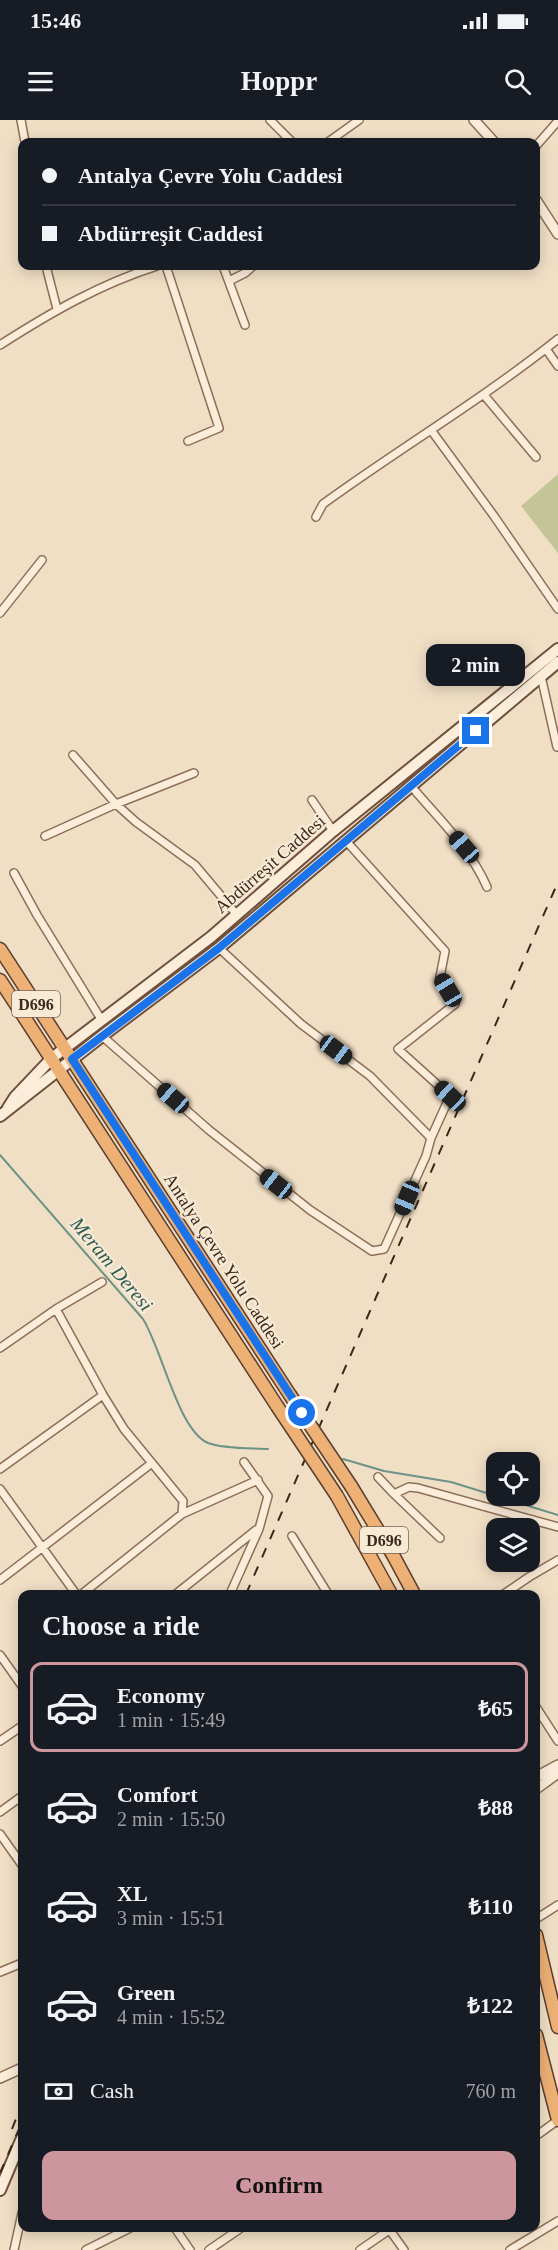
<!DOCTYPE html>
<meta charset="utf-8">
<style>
:root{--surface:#171b24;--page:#242831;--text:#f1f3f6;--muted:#9ea1a6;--line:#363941;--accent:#cd969f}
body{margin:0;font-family:Georgia,serif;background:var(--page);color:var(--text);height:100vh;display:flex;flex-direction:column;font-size:22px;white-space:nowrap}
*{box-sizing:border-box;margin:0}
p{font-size:20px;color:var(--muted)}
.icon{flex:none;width:33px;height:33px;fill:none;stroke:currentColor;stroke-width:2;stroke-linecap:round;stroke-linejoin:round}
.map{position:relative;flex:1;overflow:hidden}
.panel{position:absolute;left:18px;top:1470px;width:522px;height:642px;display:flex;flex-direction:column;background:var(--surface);border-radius:12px;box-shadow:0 3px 15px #0003}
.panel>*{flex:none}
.banner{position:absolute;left:18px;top:18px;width:522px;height:132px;border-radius:12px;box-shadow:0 3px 15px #0003;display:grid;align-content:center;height:132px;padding:0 24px;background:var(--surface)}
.controls{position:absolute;left:486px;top:1332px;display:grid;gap:12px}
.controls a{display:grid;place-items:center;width:54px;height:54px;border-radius:12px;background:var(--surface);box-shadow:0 3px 15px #0003;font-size:30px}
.end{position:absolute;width:27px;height:27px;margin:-14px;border:8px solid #1a73e8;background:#fff;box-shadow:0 0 0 3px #fff}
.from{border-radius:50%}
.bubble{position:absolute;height:42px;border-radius:12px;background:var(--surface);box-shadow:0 3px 15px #0003;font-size:20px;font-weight:800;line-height:42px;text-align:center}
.car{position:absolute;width:18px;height:36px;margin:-18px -9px;border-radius:8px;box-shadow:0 0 4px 2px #0007;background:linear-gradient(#222 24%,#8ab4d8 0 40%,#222 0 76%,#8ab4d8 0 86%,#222 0)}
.banner b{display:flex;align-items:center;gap:21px;height:57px;font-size:22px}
.banner b+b{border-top:2px solid var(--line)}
.banner i{width:15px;height:15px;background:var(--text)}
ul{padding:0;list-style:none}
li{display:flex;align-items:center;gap:18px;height:90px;margin:0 12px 9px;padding:0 12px;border:3px solid transparent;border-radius:12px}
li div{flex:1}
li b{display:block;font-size:22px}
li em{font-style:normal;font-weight:800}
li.selected{border-color:var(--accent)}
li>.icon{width:54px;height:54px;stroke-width:1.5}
h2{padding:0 24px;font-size:27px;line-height:72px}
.pay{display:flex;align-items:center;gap:15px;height:66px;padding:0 24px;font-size:22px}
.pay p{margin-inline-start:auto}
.primary-button{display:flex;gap:12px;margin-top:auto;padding:12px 24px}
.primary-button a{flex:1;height:69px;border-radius:12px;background:var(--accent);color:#111;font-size:24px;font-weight:800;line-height:69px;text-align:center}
.status{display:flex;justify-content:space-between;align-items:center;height:42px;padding:0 30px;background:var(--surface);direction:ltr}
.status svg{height:16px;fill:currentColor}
header{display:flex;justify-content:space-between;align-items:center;height:78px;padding:0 24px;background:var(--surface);font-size:27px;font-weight:800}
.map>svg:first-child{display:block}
.cemetery{fill:#c4c597}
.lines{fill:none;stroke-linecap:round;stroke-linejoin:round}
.stream{stroke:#6c9385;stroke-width:2}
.minor-casing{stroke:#8d6f59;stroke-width:10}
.tertiary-casing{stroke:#8d6f59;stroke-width:12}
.secondary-casing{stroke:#6f503c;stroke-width:14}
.trunk-casing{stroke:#5b3e2e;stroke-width:15}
.minor{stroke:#fbedd9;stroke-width:7}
.tertiary{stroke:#fbedd9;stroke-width:9}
.secondary{stroke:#fbedd9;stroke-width:10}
.trunk{stroke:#edb176;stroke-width:12}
.rail{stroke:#3c291e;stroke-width:2;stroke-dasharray:10 10;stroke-linecap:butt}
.trunk-bridge-casing{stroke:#5b3e2e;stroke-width:15;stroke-linecap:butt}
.trunk-bridge{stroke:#edb176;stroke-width:12}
.route{stroke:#1a73e8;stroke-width:8}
.labels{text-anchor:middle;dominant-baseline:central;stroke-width:4.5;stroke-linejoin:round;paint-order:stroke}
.shield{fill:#f8ead5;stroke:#746355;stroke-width:1.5}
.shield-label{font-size:16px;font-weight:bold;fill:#3c291e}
.street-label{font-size:18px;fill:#3c291e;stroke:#f8ead5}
.water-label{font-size:20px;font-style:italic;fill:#2d5d54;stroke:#f8ead5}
</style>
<div class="status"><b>15:46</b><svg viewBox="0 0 49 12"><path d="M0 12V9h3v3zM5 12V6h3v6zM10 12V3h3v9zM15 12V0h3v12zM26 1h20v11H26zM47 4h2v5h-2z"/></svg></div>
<header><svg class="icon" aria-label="menu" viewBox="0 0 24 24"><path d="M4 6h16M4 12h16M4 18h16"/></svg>Hoppr<svg class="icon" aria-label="search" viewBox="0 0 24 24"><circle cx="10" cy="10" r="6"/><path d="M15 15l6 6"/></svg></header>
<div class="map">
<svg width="558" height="2130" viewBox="0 0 558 2130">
<rect width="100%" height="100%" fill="#f1dfc5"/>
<path class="cemetery" d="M558,354v79l-37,-47z"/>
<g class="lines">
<path class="stream" d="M0,1035l143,164c19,30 35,111 65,124 15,6 43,5 60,6
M343,1339l41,12 67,11 107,33"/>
<defs>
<path id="minor" d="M21,0l4,22
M270,0l22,22
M328,22l31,-22
M536,26l22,-25
M46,146l11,43
M166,146l53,162 -31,13
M223,146l22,59
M229,161l16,-8 8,-7
M0,225c50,-32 100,-61 157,-79
M546,229l12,17
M484,275l52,62
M431,310l63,86 64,93
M316,397l7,-13c77,-56 160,-105 235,-165
M0,493l42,-53
M541,556l16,71
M73,635l43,49 78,-31
M411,666c27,32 59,62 76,101
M312,680l21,31
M45,716l71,-32 20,18 59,43 42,50
M347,722l98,109 -5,26 15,27 -57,45 52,47 -19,42
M14,753l23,42 64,104
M102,916l107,94 101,80 62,41 12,-2 42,-93 5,-18 -61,-62 -69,-52 -82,-76
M56,1189l47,86 21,34 59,72 -1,13 -100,80
M0,1228l56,-39 46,-27
M0,1349l103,-74
M378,1357l16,17
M0,1369l76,105
M182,1394l76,-34
M292,1416l36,58
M440,1418l-46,-44 15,-7 9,1 140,39
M0,1460l152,-117
M176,1474l80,-64
M230,1474l29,-65 9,-33 -24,-34
M504,1474l25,-17 29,-17
M0,1535l22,31
M536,1587l22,34
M0,1621l22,-15
M0,1692l22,-16
M0,1714l22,31
M536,1799l22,-14
M0,1852l22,-9
M536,2016l22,-16
M175,2108l15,22
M389,2109l15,21
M14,2130l8,-37
M86,2130l44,-22
M209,2130l32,-22
M360,2130l32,-22
M510,2130l48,-29"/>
<path id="tertiary" d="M474,0l20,22
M536,80l22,34
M536,1657l22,-12
M536,1669l22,-16
M0,1958l22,-10"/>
<path id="secondary" d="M8,988l7,-11 37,-39 159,-121 122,-106 225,-182
M0,996l102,-80 117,-88 339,-286
M0,2070l22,-52"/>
<path id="trunk" d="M0,829l290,446
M0,860l277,426
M351,1366l42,69 21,39
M337,1376l54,98
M536,1815l22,92
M536,1915l22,85"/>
</defs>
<use href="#minor" class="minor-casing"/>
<use href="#tertiary" class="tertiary-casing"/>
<use href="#secondary" class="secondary-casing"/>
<use href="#trunk" class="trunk-casing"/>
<use href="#minor" class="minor"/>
<use href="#tertiary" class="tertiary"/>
<use href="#secondary" class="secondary"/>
<use href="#trunk" class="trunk"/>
<path class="rail" d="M246,1474l312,-712
M12,2009l10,-25
M0,2053l22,-51"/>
<defs>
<path id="trunk-bridge" d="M290,1275l61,91
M277,1286l60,90"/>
</defs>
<use href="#trunk-bridge" class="trunk-bridge-casing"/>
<use href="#trunk-bridge" class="trunk-bridge"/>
</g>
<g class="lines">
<path class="route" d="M302,1293l-230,-354 147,-111 257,-217"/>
</g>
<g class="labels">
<g class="shield">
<rect x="12" y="871" width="48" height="26" rx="4.5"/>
<rect x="360" y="1407" width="48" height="26" rx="4.5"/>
</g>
<g class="shield-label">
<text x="36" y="884">D696</text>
<text x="384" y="1420">D696</text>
</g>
<g class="street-label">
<text transform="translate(270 744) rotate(-41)">Abdürreşit Caddesi</text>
<text transform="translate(224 1141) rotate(57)">Antalya Çevre Yolu Caddesi</text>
</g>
<g class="water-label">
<text transform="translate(112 1144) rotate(50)">Meram Deresi</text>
</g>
</g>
</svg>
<div class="controls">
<a><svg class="icon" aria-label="locate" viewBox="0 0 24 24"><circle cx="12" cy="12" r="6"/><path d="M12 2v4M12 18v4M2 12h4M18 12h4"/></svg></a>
<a><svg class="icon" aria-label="layers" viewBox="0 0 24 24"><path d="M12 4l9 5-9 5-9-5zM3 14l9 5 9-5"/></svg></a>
</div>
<i class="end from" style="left:302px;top:1293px"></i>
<i class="end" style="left:476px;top:611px"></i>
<div class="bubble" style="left:426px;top:524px;width:99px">2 min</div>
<i class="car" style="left:464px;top:727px;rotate:319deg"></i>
<i class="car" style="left:448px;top:870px;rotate:329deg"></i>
<i class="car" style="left:336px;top:930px;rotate:127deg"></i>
<i class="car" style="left:450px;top:976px;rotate:313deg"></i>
<i class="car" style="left:173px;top:978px;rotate:311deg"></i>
<i class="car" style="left:276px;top:1064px;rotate:308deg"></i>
<i class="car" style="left:407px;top:1078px;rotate:203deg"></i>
<div class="banner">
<b><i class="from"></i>Antalya Çevre Yolu Caddesi</b>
<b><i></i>Abdürreşit Caddesi</b>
</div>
<section class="panel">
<h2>Choose a ride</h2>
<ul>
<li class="selected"><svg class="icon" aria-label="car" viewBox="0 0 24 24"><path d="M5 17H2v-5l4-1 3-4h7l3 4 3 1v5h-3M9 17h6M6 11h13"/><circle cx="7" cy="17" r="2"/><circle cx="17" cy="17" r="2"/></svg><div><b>Economy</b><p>1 min · 15:49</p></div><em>₺65</em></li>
<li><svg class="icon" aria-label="car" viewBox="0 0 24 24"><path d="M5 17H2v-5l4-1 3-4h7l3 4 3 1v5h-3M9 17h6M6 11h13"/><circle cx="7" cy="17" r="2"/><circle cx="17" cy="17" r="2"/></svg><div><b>Comfort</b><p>2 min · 15:50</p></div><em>₺88</em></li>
<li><svg class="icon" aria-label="car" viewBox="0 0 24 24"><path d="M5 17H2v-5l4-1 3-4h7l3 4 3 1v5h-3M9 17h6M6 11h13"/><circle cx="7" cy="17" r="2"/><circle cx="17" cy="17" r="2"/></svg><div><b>XL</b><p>3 min · 15:51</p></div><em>₺110</em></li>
<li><svg class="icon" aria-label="car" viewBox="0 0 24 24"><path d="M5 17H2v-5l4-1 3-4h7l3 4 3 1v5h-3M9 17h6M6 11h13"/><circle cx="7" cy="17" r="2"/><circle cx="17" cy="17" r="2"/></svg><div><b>Green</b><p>4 min · 15:52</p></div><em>₺122</em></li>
</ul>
<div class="pay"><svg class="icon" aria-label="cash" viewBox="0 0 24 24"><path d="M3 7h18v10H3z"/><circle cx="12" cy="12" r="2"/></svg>Cash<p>760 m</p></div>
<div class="primary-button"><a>Confirm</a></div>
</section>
</div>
